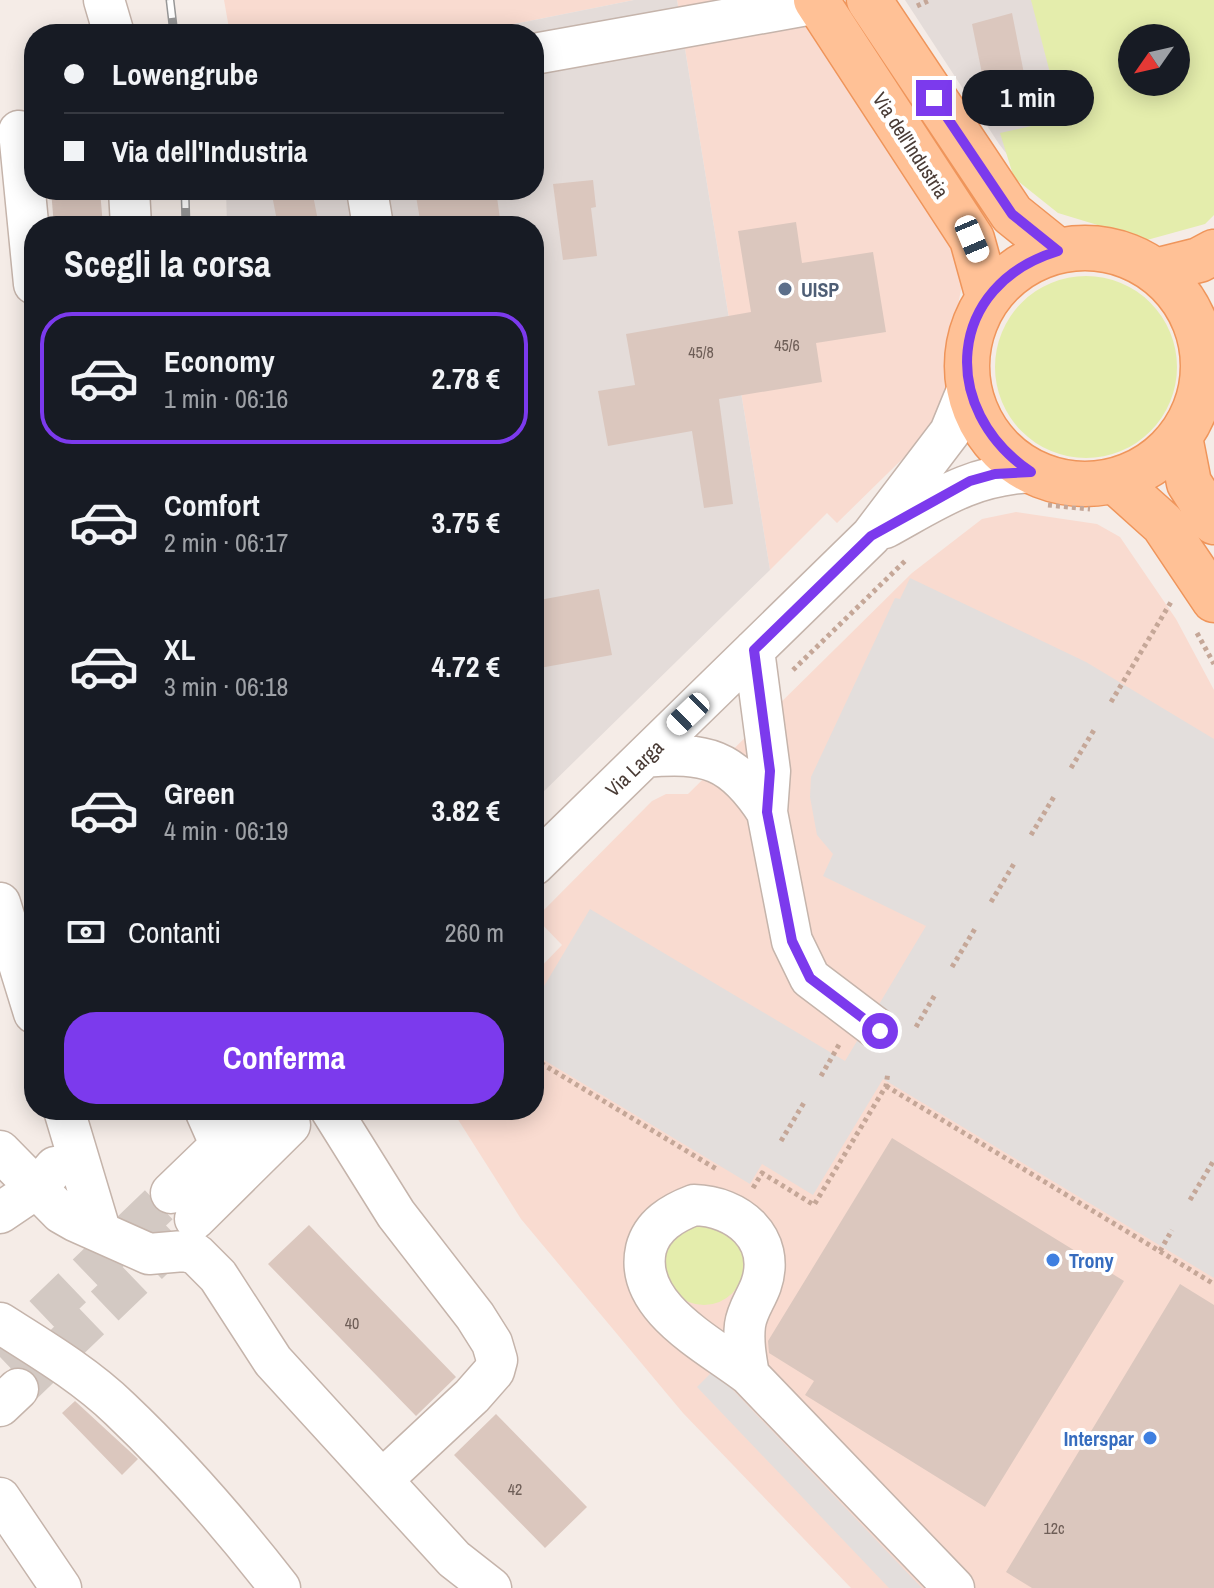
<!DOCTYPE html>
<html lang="it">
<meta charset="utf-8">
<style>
:root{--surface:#171b24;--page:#20242c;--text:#f1f3f6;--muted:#9ea1a6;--line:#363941;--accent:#7c3aed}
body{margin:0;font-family:"Archivo Narrow",sans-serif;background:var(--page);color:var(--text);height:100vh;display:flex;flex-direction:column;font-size:30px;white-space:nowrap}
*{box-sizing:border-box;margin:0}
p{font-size:26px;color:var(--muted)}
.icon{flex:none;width:44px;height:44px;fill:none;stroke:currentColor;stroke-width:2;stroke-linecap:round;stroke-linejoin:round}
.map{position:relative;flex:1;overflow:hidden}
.side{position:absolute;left:24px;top:216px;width:520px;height:904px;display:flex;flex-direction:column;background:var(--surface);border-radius:32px;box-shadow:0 4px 20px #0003}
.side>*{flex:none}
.banner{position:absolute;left:24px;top:24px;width:520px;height:176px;border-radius:32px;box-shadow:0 4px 20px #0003;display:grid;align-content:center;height:176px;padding:0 40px;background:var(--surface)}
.needle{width:52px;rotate:236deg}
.buttons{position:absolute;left:1118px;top:24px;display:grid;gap:16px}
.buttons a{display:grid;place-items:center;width:72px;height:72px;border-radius:50%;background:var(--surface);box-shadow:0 4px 20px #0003;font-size:40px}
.end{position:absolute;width:36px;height:36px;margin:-18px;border:10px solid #7c3aed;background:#fff;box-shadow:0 0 0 4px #fff}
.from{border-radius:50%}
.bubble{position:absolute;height:56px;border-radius:28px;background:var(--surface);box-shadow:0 4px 20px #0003;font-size:26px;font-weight:700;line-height:56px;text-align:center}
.car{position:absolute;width:24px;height:48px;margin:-24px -12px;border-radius:10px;box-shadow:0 0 6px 2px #0007;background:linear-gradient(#fff 24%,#345 0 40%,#fff 0 76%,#345 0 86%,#fff 0)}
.banner b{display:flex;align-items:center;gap:28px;height:76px;font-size:30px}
.banner b+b{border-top:2px solid var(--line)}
.banner i{width:20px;height:20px;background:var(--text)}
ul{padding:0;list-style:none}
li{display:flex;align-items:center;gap:24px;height:132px;margin:0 16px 12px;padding:0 24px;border:4px solid transparent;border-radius:32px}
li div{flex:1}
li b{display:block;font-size:30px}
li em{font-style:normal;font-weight:700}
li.selected{border-color:var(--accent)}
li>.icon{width:72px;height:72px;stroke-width:1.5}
h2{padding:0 40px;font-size:36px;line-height:96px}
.pay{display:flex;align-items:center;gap:20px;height:88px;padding:0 40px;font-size:30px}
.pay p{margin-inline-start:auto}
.primary-button{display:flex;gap:16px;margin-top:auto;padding:16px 40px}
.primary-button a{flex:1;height:92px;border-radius:32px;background:var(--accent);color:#fff;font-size:32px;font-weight:700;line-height:92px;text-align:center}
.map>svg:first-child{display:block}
.commercial{fill:#f9dbd0}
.industrial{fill:#e4dcd9;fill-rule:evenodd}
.green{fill:#e4edac;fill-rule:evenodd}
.parking{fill:#e3dedc}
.building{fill:#dbc7be}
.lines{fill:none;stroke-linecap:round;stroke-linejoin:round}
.minor-tunnel{stroke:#d3c9c3;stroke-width:40;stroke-dasharray:40 20;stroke-linecap:butt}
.minor-casing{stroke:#c5b4ab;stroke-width:43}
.major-casing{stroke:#ef955b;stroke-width:47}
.path{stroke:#c5a798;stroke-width:5;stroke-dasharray:4 4;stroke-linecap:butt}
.minor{stroke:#fff;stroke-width:40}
.major{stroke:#ffc196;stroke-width:44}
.rail-casing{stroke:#979797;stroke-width:9}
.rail{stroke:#fff;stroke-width:6;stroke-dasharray:18;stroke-linecap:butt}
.route{stroke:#7c3aed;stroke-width:10}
.service-dot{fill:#5c6f8a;stroke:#fff;stroke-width:3}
.shop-dot{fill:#3f7fe0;stroke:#fff;stroke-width:3}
.labels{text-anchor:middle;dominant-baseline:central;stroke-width:8;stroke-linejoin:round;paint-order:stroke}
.number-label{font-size:16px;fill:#6e5e57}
.street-label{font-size:20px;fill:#493b35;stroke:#fff}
.service-label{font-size:20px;font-weight:bold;fill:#4e5e75;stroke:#fff;text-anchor:start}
.shop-label{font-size:20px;font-weight:bold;fill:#366cbe;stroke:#fff;text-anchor:start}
</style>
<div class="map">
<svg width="1214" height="1588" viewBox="0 0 1214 1588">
<rect width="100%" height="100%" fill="#f5ece7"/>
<path class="commercial" d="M224,0h410l-169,34h-235z
M677,0h113l162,245 10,40 -14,69 -1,47 -12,26 -98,96 -10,-10 -57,57z
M1016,512l81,12 23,13 56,82 38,71v898h-363l-168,-175 -162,-194 -69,-109h82v-136l28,-29 -26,-27 116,-117 14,-7h22l224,-221 70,-54z"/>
<path class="industrial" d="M634,0h43l93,570 -236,231v-575h-307l-1,-36h308v-156h-69z
M905,0h309v193l-181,-5 -34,-44zM1132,38h44v44h-44z"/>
<path class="green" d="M1031,0h183v215l-9,9 -58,16 -89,-27 -44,-35 -14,-45 62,-14zM1132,38h44v44h-44z
M995 367a91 91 0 1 1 182 0a91 91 0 1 1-182 0Z
M664 1265a40 40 0 1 1 80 0a40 40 0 1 1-80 0Z"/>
<path class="parking" d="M910,578l176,84 128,77v539l-331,-199 -70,116 -51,-31 -12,20 -216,-130v-51l56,-94 255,152 81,-135 -103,-50 10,-22 -16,-19 -7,-38 1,-20 84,-179 5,1z
M714,1370l208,218h-33l-192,-201z"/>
<path class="building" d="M1012,13l20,101 -40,9 -20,-99z
M593,180l3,27 -5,1 6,48 -34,4 -10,-76z
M51,190h49l3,36h-49z
M271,190h41l7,36h-41z
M415,190h81l4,29 -46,7h-33z
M796,222l6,41 71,-11 13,80 -70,11 6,39 -103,17 14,105 -29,4 -12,-77 -84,15 -10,-55 37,-6 -9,-51 125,-22 -13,-81z
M599,589l13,66 -78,14v-68z
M892,1138l232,143 -139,226 -180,-112 9,-14 -45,-28 -1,-12z
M309,1225l147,152 -40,39 -148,-152z
M1180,1284l34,21v283h-182l-26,-16z
M75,1401l63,58 -16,16 -60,-62z
M496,1414l91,93 -42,41 -91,-93z"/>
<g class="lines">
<path class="minor-tunnel" d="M0,1357l171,-164
M18,1389l162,-155"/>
<defs>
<path id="minor" d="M104,0l10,34
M534,54l284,-51
M19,131l15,153
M129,190l2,36
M367,190l6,36
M885,528c53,-29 84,-52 146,-56
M754,650l16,121 -3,41 25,129 18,37 70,53
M645,757c61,-5 87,1 122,55
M534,865l337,-329 79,-104 18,-44
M0,903l34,110
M64,1110l36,120
M205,1110l15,34
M331,1110l65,104 79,102 17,27 5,17 -3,11 -22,25 -90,84
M0,1151l61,62 14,8 74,33 35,-3 12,3 22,22 55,85 181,198 37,29
M171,1193l86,-83
M694,1205c43,1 83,33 67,80 -5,14 -14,25 -16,40 -2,17 1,33 4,50 -40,-31 -116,-68 -103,-126 6,-24 27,-36 48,-44z
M0,1213l37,-25 18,-21
M195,1219l95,-94
M0,1323c41,26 85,52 120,86 58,55 111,116 160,179
M749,1375l205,213
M0,1406l18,-17
M0,1498l61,90"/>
<path id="major" d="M816,0l156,239 16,58
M869,0l143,214 46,37
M967 366a118 118 0 1 1 236 0a118 118 0 1 1-236 0Z
M1155,271l44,-11 15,-8
M1180,437l9,46 25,39
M1115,481l48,43 51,76"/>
</defs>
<use href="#minor" class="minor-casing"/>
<use href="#major" class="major-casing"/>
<path class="path" d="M917,6l13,-6
M1048,505l42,4
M1197,633l17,31
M793,670l113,-110
M1111,702l60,-100
M1071,768l23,-38
M1031,835l24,-40
M991,902l24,-40
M952,967l24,-40
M916,1027l20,-34
M534,1059l184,111
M821,1076l19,-33
M886,1086l328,198
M781,1141l24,-40
M753,1188l9,-15 52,32 72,-119 2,-14
M1190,1200l24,-40
M1160,1251l12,-21"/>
<use href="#minor" class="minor"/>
<use href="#major" class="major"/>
<defs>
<path id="rail" d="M170,0l4,34
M185,190l1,36"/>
</defs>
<use href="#rail" class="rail-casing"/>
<use href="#rail" class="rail"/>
</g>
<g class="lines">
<path class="route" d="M880,1031l-70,-53 -18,-37 -25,-129 3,-41 -16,-121 117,-114 99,-55 25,-7 36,-2c-93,-63 -85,-187 27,-221l-46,-37 -78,-116"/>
</g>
<circle class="service-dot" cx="785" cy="289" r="8"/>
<g class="shop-dot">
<circle cx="1053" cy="1260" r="8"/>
<circle cx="1150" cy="1438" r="8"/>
</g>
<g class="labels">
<g class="number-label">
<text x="787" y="345">45/6</text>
<text x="701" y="352">45/8</text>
<text x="352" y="1323">40</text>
<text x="515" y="1489">42</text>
<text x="1054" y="1528">12c</text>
</g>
<g class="street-label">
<text transform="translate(911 145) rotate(57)">Via dell'Industria</text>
<text transform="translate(634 768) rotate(-44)">Via Larga</text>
</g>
<g class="service-label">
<text x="801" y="289">UISP</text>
</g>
<g class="shop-label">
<text x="1069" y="1260">Trony</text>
<text x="1134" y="1438" text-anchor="end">Interspar</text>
</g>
</g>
</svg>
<div class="buttons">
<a><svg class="needle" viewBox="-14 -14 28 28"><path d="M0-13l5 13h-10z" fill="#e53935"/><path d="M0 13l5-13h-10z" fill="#9ea1a6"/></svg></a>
</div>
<i class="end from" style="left:880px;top:1031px"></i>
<i class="end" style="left:934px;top:98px"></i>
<div class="bubble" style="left:962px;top:70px;width:132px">1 min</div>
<i class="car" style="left:972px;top:239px;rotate:157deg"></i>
<i class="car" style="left:688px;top:714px;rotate:226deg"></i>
<div class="banner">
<b><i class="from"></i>Lowengrube</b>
<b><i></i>Via dell'Industria</b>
</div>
<section class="side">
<h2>Scegli la corsa</h2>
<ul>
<li class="selected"><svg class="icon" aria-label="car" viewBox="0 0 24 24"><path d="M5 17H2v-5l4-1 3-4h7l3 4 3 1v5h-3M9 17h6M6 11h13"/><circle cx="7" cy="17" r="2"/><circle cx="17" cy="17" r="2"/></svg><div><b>Economy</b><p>1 min · 06:16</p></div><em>2.78 €</em></li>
<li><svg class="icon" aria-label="car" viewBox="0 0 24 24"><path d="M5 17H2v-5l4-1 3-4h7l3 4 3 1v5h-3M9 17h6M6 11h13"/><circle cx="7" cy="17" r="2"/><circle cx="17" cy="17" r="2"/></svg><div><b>Comfort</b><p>2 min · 06:17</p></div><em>3.75 €</em></li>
<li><svg class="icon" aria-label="car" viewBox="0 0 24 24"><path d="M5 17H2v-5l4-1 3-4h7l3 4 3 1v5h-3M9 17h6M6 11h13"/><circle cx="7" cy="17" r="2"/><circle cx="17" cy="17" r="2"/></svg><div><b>XL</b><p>3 min · 06:18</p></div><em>4.72 €</em></li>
<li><svg class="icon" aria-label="car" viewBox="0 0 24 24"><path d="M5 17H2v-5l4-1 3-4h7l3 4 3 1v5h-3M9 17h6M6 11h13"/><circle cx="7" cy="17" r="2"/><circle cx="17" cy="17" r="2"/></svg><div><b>Green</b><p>4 min · 06:19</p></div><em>3.82 €</em></li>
</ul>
<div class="pay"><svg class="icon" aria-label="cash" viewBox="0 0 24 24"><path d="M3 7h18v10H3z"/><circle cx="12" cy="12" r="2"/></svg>Contanti<p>260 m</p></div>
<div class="primary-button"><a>Conferma</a></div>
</section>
</div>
